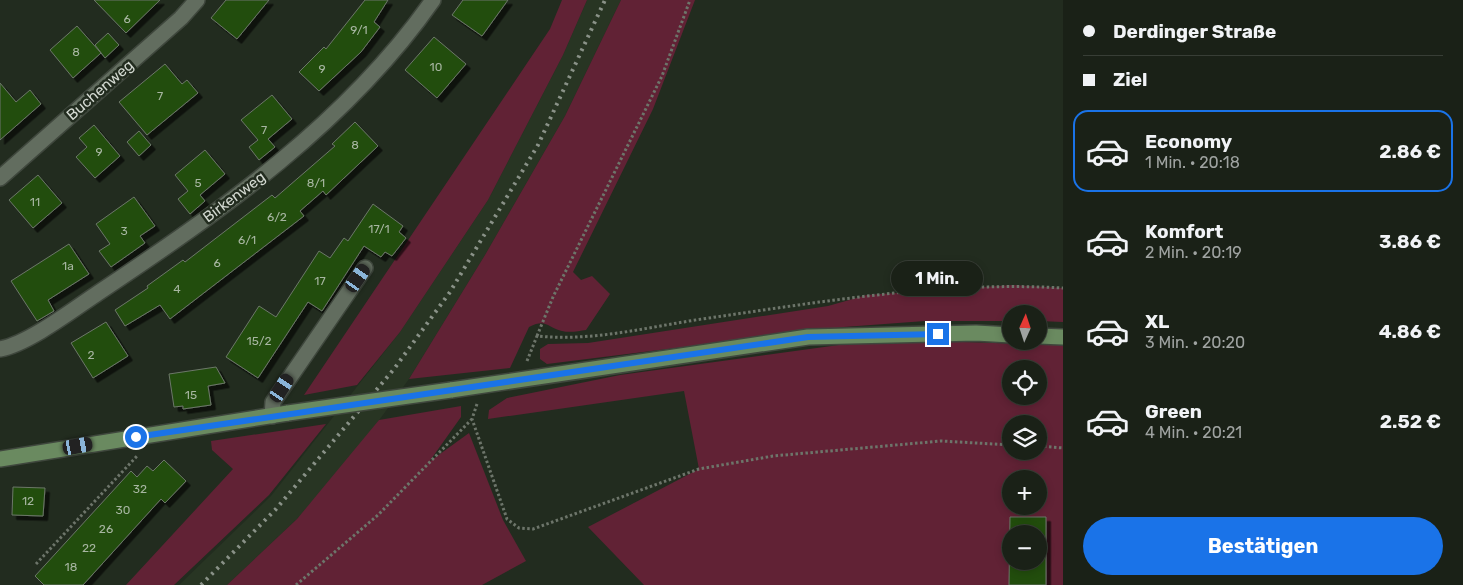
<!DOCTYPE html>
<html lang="de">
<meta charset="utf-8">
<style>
:root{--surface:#1a2117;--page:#232920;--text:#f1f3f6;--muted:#9fa3a1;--line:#383e36;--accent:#1a73e8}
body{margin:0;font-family:Rubik,sans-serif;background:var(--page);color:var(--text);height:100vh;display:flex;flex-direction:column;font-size:19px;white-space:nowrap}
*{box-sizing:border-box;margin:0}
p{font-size:16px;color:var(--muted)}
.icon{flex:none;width:28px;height:28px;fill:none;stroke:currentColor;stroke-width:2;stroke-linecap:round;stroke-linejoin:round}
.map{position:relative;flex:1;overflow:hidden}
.drawer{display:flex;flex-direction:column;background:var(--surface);width:400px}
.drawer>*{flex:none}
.banner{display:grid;align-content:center;height:110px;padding:0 20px;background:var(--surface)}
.needle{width:32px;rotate:3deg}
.buttons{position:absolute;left:1002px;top:305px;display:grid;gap:10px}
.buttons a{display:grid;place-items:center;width:45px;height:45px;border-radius:50%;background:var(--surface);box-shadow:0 2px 8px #0003,0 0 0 1px var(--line);font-size:25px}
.end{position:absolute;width:22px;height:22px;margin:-11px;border:6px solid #1a73e8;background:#fff;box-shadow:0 0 0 2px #fff}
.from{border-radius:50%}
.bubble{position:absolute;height:35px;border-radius:18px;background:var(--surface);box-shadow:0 2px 8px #0003,0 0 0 1px var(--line);font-size:16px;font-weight:700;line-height:35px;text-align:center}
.car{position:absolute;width:15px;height:30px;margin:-15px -8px;border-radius:6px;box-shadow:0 0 4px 1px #0007;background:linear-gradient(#222 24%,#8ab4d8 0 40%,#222 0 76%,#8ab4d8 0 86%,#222 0)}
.banner b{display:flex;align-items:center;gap:18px;height:48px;font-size:19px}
.banner b+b{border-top:1px solid var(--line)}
.banner i{width:12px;height:12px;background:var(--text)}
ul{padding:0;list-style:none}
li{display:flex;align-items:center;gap:15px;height:82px;margin:0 10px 8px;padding:0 10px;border:2px solid transparent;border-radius:15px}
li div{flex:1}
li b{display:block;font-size:19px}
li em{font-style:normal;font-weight:700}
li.current{border-color:var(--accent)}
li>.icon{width:45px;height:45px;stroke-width:1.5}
.action{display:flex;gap:10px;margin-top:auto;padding:10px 20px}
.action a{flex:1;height:58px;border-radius:30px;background:var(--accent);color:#fff;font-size:20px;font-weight:700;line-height:58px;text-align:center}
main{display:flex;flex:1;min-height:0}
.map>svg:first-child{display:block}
.built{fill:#283523}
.green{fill:#612235;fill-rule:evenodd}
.building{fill:#224d10;stroke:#6c7768;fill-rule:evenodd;filter:url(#shadow)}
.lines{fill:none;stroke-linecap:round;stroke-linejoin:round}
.minor-casing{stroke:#3f473d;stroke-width:18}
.major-casing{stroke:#3f473d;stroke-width:18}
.path{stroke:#6d756a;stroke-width:3;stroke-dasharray:2.5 2.5;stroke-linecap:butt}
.minor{stroke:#626d5f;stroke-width:15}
.major{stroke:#6a8a60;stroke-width:15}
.rail{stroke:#8a9288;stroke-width:4;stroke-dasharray:2.5 5;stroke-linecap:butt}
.major-bridge-casing{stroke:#3f473d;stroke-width:18;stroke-linecap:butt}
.major-bridge{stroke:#6a8a60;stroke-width:15}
.route{stroke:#1a73e8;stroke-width:6}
.labels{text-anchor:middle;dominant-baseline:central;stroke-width:5;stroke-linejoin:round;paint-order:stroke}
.number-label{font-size:12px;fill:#a7b6a1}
.street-label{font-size:15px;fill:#d3d9d1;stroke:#222c1f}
</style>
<main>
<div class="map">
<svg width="1063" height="585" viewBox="0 0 1063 585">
<defs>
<filter id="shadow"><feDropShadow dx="4.5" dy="4.5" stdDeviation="0" flood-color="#0009"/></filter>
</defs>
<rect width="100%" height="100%" fill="#222c1f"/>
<path class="built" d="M587,0h34l-56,116 -80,139 -76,124 -45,62 -67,78 -70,66h-48l92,-89 129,-164 88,-132 75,-145z"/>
<path class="green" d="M562,0h25l-24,55 -75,145 -88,132 -43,53 -53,10 246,-366z
M621,0h74l-42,109 -80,163 8,8 11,-4 18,18 -24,36c-7,1 -16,3 -24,1 -15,-3 -15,-13 -33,-4l-19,41 -101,11 76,-124 80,-139z
M1013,285l50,3v34l-24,-1v-7h-28v7h-86l-81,6 -297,37 -7,-5v-10l8,-5 40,-1 240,-37 39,-11z
M963,342l100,3v240h-419l-56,-58 111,-58 -15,-78 -196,28 1,-9 18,-12 113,-23 226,-31zM1011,369h28v27h-28zM1011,424h28v27h-28zM1011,479h28v27h-28zM1011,534h28v27h-28z
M461,406v11l-32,45 40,-29 34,87 23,41 -44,24h-255l70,-66 82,-99z
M326,424l-57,71 -95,90h-48l107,-116 -21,-19 -1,-9z"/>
<path class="building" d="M94,0h66l-34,33z
M226,0h43l-32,39 -26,-21z
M365,0h23l-14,22 6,5 -19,25 -42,39 -20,-19 25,-25 2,2z
M463,0h45l-26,36 -30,-21z
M77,26l24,27 -28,25 -23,-28z
M108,33l11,12 -14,13 -10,-13z
M434,37l32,27 -29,34 -32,-28z
M165,64l17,20 5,-4 11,13 -51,42 -28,-33z
M0,83l16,19 14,-12 11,14 -41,36z
M272,95l20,24 -24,20 7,8 -16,13 -10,-13 9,-7 -17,-20z
M355,122l23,24 -52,49 -3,-4 -23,20 4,5 -134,103 -10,-14 -35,21 -10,-16 33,-22 -1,-2 36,-26 2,2 87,-67 3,3 60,-52 -3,-2z
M94,125l26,31 -25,22 -19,-21 11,-10 -8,-9z
M139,131l12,14 -12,11 -12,-14z
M205,150l20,24 -25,21 5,6 -15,13 -12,-15 10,-8 -13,-16z
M38,175l24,28 -29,25 -24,-28z
M134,197l21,29 -15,10 5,7 -34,24 -12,-16 11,-7 -14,-20z
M373,204l30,22 -4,6 7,6 -14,18 -7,-4 -4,5 -17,-11 -42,65 -14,-9 -50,76 -32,-21 33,-51 17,11 43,-66 11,7 14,-20 4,3z
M69,244l20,30 -41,26 6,11 -17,10 -26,-40z
M106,322l22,34 -35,22 -22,-35z
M216,367l9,16 -17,3 3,19 -28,4v-3l-9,1 -5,-33z
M164,460l22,21 -21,22 -4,-4 -78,86h-39l-9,-9 96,-105 6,6 10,-11 6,5z
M13,487l32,1 -2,28 -31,-1z
M1010,517h36v68h-37zM1011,534h28v27h-28z"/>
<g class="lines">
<defs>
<path id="minor" d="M0,178l181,-160 16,-18
M0,349c28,-5 74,-40 98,-56 123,-82 249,-170 335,-293
M272,416l1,-14 92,-134"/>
<path id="major" d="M1039,336l24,1
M451,390l357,-53 168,-4 35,2
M0,459l288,-46"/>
</defs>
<use href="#minor" class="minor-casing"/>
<use href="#major" class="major-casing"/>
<path class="path" d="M537,336l16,-39 109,-221 28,-76
M527,361l10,-25c58,6 114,-10 172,-18 117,-17 236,-37 354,-30
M477,404l-5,15 35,100 12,9 14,1 166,-60 74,-13 168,-15 70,4
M1039,446l24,2
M36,564l102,-109
M296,585l82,-70 94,-96"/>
<use href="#minor" class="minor"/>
<use href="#major" class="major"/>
<path class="rail" d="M201,585l75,-76 118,-140 56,-77 88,-147 67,-145"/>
<defs>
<path id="major-bridge" d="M288,413l163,-23"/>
</defs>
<use href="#major-bridge" class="major-bridge-casing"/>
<use href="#major-bridge" class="major-bridge"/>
</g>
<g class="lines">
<path class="route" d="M136,437l672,-100 130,-3"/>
</g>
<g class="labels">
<g class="number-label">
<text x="127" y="19">6</text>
<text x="359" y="30">9/1</text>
<text x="76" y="52">8</text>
<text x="436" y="67">10</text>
<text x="322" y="69">9</text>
<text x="160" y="96">7</text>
<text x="264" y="130">7</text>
<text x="355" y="145">8</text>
<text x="99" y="152">9</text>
<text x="198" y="183">5</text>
<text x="316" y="183">8/1</text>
<text x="35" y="202">11</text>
<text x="277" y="217">6/2</text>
<text x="379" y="229">17/1</text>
<text x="124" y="231">3</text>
<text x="247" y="240">6/1</text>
<text x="217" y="263">6</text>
<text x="68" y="266">1a</text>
<text x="320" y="281">17</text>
<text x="177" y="289">4</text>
<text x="259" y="341">15/2</text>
<text x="91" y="355">2</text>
<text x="191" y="395">15</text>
<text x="140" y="489">32</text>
<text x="28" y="501">12</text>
<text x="123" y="510">30</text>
<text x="106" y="529">26</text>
<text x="89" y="548">22</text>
<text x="71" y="567">18</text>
</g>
<g class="street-label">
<text transform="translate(100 90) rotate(-41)">Buchenweg</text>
<text transform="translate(234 197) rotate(-37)">Birkenweg</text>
</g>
</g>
</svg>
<div class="buttons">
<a><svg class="needle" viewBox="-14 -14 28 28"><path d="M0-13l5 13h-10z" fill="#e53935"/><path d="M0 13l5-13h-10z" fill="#9fa3a1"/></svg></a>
<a><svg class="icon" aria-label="locate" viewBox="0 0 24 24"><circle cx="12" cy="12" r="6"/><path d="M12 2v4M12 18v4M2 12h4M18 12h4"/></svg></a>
<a><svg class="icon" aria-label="layers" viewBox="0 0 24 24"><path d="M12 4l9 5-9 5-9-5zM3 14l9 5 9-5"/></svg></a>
<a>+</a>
<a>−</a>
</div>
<i class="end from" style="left:136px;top:437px"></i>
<i class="end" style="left:938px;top:334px"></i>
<div class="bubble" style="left:891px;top:261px;width:92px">1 Min.</div>
<i class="car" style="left:358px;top:278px;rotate:35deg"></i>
<i class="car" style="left:282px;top:388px;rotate:33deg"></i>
<i class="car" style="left:78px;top:446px;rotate:80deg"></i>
</div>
<section class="drawer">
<div class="banner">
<b><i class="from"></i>Derdinger Straße</b>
<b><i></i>Ziel</b>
</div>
<ul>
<li class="current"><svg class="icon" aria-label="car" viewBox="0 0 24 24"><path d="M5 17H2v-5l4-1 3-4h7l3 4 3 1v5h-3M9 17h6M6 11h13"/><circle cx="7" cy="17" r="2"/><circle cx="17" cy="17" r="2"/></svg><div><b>Economy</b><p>1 Min. · 20:18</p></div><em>2.86 €</em></li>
<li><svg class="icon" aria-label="car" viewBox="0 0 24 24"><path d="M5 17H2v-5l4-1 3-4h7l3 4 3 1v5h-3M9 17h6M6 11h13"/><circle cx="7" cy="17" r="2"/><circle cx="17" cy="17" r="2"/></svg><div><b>Komfort</b><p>2 Min. · 20:19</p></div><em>3.86 €</em></li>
<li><svg class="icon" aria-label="car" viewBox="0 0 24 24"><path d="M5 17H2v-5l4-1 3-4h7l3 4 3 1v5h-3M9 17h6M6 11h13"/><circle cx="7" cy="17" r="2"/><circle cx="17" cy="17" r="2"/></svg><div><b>XL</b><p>3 Min. · 20:20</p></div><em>4.86 €</em></li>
<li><svg class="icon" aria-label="car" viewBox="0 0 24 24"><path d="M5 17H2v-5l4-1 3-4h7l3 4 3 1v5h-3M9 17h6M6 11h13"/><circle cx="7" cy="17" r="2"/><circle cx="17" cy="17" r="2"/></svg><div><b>Green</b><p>4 Min. · 20:21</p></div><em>2.52 €</em></li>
</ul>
<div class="action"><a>Bestätigen</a></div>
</section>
</main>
